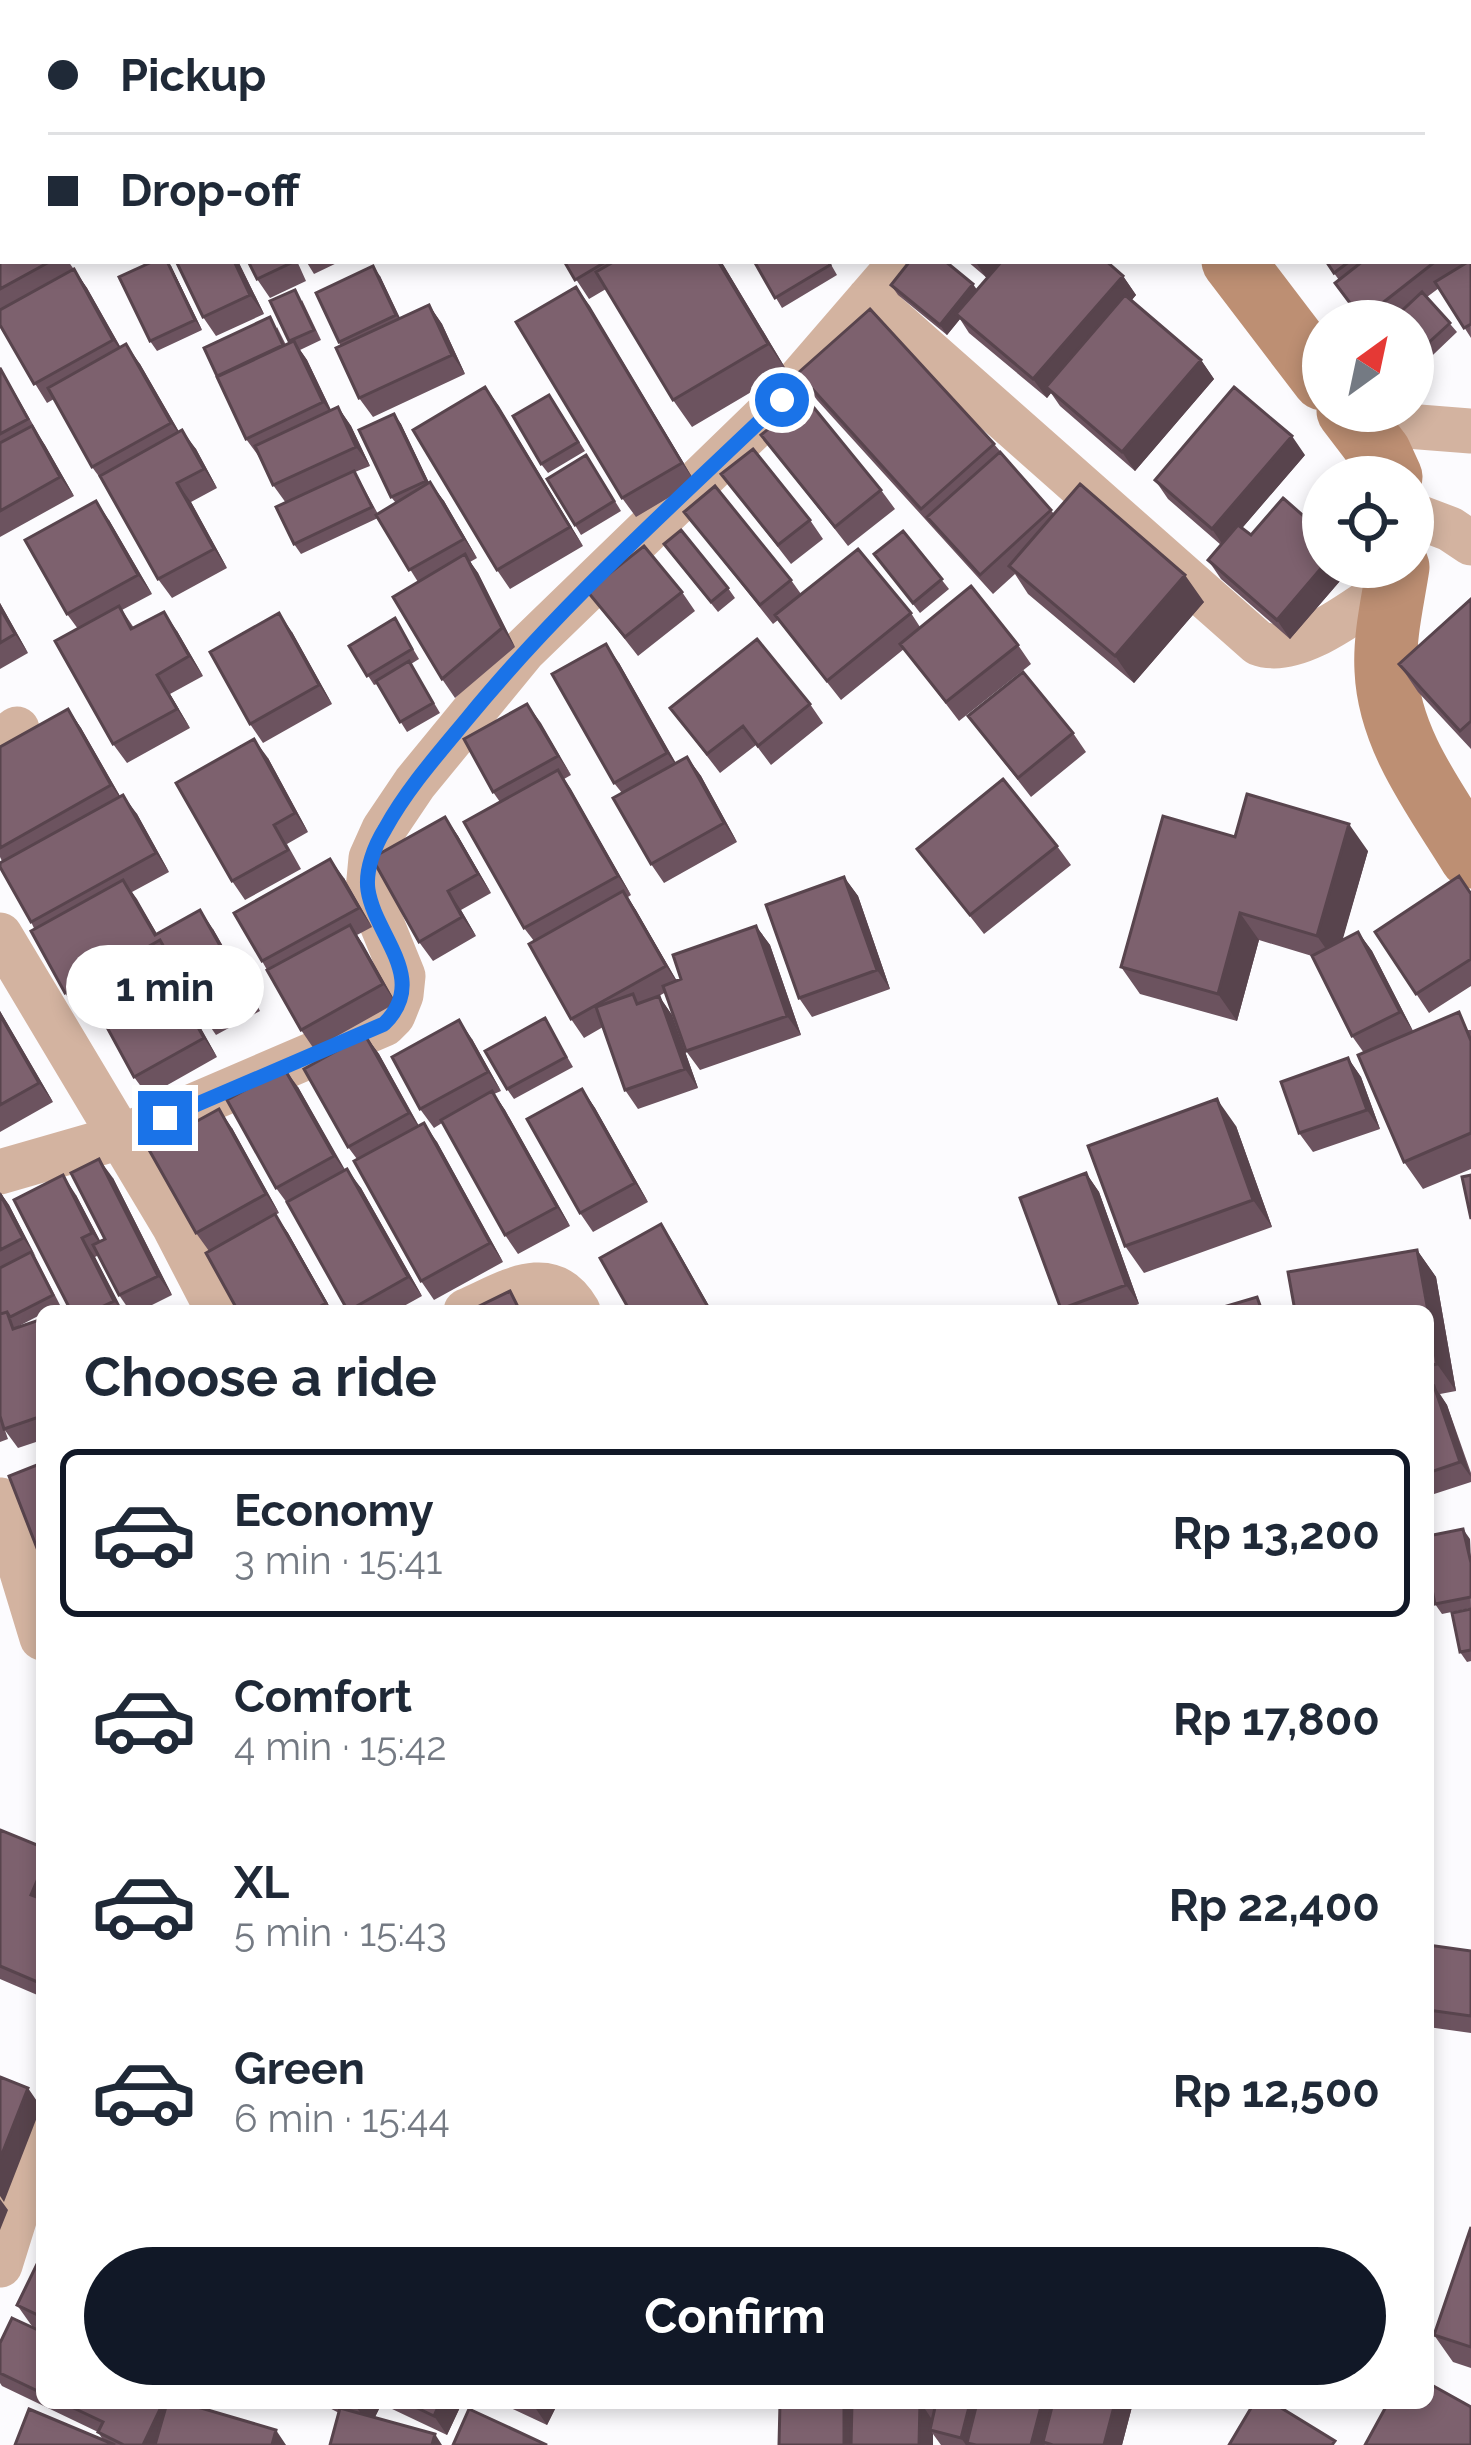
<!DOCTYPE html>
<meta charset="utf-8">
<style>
:root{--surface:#fff;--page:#f6f6f7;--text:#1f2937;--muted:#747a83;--line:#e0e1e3;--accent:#111827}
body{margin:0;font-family:Raleway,sans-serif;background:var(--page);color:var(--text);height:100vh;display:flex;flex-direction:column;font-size:45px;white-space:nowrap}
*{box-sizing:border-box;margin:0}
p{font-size:39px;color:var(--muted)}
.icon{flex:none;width:66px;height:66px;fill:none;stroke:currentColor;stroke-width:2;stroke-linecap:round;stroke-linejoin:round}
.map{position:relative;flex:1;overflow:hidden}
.details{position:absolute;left:36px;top:1305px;width:1398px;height:1104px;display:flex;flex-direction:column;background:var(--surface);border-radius:18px;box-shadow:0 6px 18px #0003}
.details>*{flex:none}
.guide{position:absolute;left:0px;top:0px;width:1473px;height:264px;box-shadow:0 6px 18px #0003;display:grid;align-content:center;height:264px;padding:0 48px;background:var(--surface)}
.needle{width:78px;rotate:33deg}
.tools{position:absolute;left:1302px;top:300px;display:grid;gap:24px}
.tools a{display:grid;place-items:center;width:132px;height:132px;border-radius:50%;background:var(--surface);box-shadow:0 6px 18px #0003;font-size:60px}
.end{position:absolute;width:54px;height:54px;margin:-27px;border:15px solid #1a73e8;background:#fff;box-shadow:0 0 0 6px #fff}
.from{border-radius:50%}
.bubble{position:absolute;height:84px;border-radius:42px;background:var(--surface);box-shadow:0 6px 18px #0003;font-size:39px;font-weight:700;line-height:84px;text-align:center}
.guide b{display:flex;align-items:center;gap:42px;height:114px;font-size:45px}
.guide b+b{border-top:3px solid var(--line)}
.guide i{width:30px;height:30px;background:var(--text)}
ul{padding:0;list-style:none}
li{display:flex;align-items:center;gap:36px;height:168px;margin:0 24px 18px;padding:0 24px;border:6px solid transparent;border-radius:18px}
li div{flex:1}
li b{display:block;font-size:45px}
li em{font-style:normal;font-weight:700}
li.current{border-color:var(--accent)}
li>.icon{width:108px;height:108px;stroke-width:1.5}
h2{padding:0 48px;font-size:54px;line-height:144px}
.button{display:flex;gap:24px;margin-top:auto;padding:24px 48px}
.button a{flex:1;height:138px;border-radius:72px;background:var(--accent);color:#fff;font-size:48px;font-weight:700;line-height:138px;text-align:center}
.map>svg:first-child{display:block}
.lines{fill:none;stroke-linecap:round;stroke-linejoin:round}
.street{stroke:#d3b3a0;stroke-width:45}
.secondary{stroke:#bd8f73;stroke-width:63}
.wall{fill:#6c535f}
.shaded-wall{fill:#58444d}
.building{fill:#7d616e;stroke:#58444d;stroke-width:3}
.route{stroke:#1a73e8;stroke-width:15}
</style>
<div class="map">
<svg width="1471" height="2445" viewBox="0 0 1471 2445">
<rect width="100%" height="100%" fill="#fcfbfe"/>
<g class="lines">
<path class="street" d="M869,299l389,344c40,16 103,-38 137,-59
M1356,422l115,9
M1413,515l37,14 21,14
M0,741l17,-12
M0,935l174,291 44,85
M0,1172l121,-35 263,-113 9,-9 8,-20 2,-19 -35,-86 3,-32 13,-29 31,-46 109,-133 258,-250 120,-139
M466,1311c40,-17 84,-49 112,0
M0,1500l42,138
M0,2265l42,-135"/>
<path class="secondary" d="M1028,0l2,3
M1233,261l90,118
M1348,411l32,42 11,24
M1398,567c-5,33 -14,70 -12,103 3,70 50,130 85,187"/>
</g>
<path class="wall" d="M0,0h199l2,3h-198v105l-3,-5z
M304,0h155l2,3h-156z
M690,0h162l2,3h-161z
M865,0h99l-3,3h-93z
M1345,0h126v35l-1,-32h-123z
M0,164l3,97h65l19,27 34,60 19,16 39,68 17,17 21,39 -26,14 36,66 -55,30 -14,-19 -52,-93 -14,-19 -38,-68 -7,4 -47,-76z
M1470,232l1,106 -32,-50 -12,9 30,35 -44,42v-53h-50l-28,-38 4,-3 -14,-19h145z
M238,261l26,53 -48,22 -13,-19z
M248,261h49l9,20 -36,17 -13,-19z
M306,261h35l-27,13z
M564,261h157l66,110 -95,56 -19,-27 -67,-111 -17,10z
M754,261h75l8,14 -55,33z
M967,261h139l17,15 13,19 -5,6 70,59 13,19 -79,92 -75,-65 -9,-13 -4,5 -78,-65 -9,-14 -13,16 -49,-40 -7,-10 86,4 10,-11z
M171,266l31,64 -45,21 -7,-10z
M380,276l20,42 29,-13 13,19 23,50 -92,43 -14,-19 -20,-56z
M576,287l119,195 -59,35 -14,-19z
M302,300l19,40 -21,10 7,10 24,50 7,-3 13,19 19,40 -15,6 23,42 18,-11 -5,-6 3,-83 7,10 28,59 15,18 33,57 -7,4 8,11 37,74 -60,51 -13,-19 -24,-97 -40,-64 -77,36 -7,-10 -8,-41 -13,-18 -13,-27 -14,-19 31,-112 9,18 4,-2z
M0,367l74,129 -74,41z
M798,373l196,71 60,70 150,88 -70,81 -106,-89 -13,-20 -22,20 -176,-194z
M485,387l98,159 -73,43 -13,-19z
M556,405l29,46 -37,22 -7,-9z
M761,435l120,55 14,19 -47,37z
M1305,455l-63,73 9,7 72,32h29l-62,72 -69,-60 -13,-19 13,-15 -53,-46 -13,-19z
M593,465l28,46 -40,24 -6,-10z
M721,474l89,46 13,19 -32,25z
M684,512l107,68 10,14 110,19 9,14 98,18 13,19 -72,57 -55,-72 -63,51 -63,-80 -5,4z
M109,520l43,74 -30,16 12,18 43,3 26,45 -33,18 20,34 -63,35 -14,-19 -35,-115 -11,-15z
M903,531l46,58 -29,24 -46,-59z
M671,554l57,34 7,10 -17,14z
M587,591l95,1 13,19 -57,45z
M1471,599v150l-53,-57 -19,-28z
M0,603l28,50 -28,16z
M395,618l24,41 -8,5 29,49 -33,19 -30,-48 -3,1 -25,-39z
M292,632l40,72 -69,39 -13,-19z
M619,663l57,101 11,-7 14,19 36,66 -73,41 -13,-19 -29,-71 -8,-10z
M527,704l44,71 -7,4 67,116 -3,2 49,84 79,-55 14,19 31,90 -101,35 -14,-19 -20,-59 -7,4 13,19 26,73 -60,21 -13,-19 -22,-63 -19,11 -13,-19 -37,-78 -10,-13 -24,-126 -7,-10z
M810,704l13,19 -52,42 -15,-20 -36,28 -50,-65z
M68,709l13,19 39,68 17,18 32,58 -37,20 25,42 56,-5 47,82 -44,24 -13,-19 -32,-56 -7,4 53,93 -69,39 -14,-19 -40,-74 -16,9 -13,-19 -65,-136v-110z
M968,716l105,17 13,19 -55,45z
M268,758l40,74 -21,12 14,25 -56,31 -13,-19z
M445,817l13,19 33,57 -30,17 15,26 -43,25 -14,-19z
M1235,837l133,14 -26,89 16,-8 14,19 41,80 58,-1v139l-48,20 -19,-27 -40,-109 -12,-17 -40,-80 -53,-16 -22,81 -97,-27 -19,-27z
M1057,846l14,19 -87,69 -67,-85z
M844,877l14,19 32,93 -78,28 -13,-19z
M344,878l28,49 -15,8 39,68 -82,46 -13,-19 -39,-69z
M1471,893v93l-42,27 -54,-81z
M0,1011l53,91 -53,30z
M545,1018l28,49 -59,32 -7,-10z
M365,1035l14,19 40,72 18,16 66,120 -69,38 -13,-19 -64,-122 -9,-12z
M472,1039l29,52 -7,3 11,16 65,116 -52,28 -13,-19 -63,-112 -8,5 -14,-19z
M1348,1058l13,19 19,52 -67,23 -14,-19z
M298,1087l47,84 16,17 61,108 -27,15h-47l-58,-104 -14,-19z
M582,1089l13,19 53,94 -55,30 -13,-19z
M1236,1126l36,101 -128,46 -19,-27z
M232,1128l47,85 -4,2 13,18 44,78h-94l-29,-60 -13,-18z
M1086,1173l13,19 40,112 -19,7h-58l-1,-2z
M113,1178l59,117 -32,16h-10l-11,-16 -20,-40 -4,2 27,54h7h-58l5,-116 24,46 5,-2z
M0,1192l9,13 51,100 -12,6h-6v3l-25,13 25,-8v121l-24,8 -14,-19 -4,-13z
M1417,1250l19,27 20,114 -16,3 7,11 24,68v9l-43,14v-185z
M0,1416l8,23 -8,3z
M1470,1539l1,69 -29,6 -7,-10z
M1471,1609v52l-4,1 -7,-10z
M0,1830l42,17v150l-42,-18z
M1428,1945l43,6v82l-43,-6z
M1471,2227v141l-18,-6 -19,-27z
M42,2254v149h142l102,42h-271l88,-5 -5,-8 -96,-46 -2,-3v-40l34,-14 -17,-24z
M320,2403h62l-7,14 -36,-4z
M387,2403h75l-15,32 -57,-27z
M500,2403h58l-11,22z
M780,2403h353l-11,42h-181l-8,-11z"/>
<path class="shaded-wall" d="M167,261l4,5 31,64 -7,-10z
M234,261h4l26,53 -14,-19z
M718,261h3l66,110 -19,-27z
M975,261h29l-17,18z
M373,266l7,10 23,49 -7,-10z
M74,269l13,19 40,71 -14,-19z
M1123,276l13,19 -84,97 -6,-5 5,6 -4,5 -14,-19z
M973,284l7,10 -24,20 4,5 -13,16 -7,-10z
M576,287l14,19 105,176 -13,-19z
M429,305l13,19 23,50 -13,-19z
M294,341l13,19 29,61 -13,-19z
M126,344l14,20 45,78 -14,-19z
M1201,360l13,19 -79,92 -13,-19z
M485,387l14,19 84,140 -13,-19z
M338,407l13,19 19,40 -14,-19z
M394,414l7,10 32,67 -7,-10z
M32,426l13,19 29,51 -14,-19z
M182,430l14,19 21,39 -13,-19z
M1292,436l13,19 -80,93 -13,-19z
M430,482l14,19 33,57 -13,-19z
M177,483l14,19 36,66 -13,-19z
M96,501l13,19 43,74 -14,-19z
M465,554l13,19 37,74 -13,-19z
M1323,567h29l-62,72 -13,-19z
M1185,575l19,27 -70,81 -19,-27z
M0,603l28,50 -13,-19 -15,-26z
M164,612l13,19 26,45 -14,-20z
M279,613l13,19 40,72 -13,-19z
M606,644l13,19 62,109 -14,-19z
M157,675l13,19 20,34 -13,-19z
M527,704l14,19 30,52 -13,-19z
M68,709l13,19 44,77 -14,-20z
M254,739l14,19 40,74 -13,-19z
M687,757l14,19 36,66 -13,-19z
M558,770l13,19 60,106 -13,-19z
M123,795l14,19 32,58 -13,-19z
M445,817l13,19 33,57 -13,-19z
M1349,824l19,27 -32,112 -19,-27z
M330,859l14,19 28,49 -13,-19z
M844,877l14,19 32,93 -13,-19z
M123,880l14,19 24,42h-2z
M448,891l13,19 15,26 -14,-19z
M623,891l13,19 43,75 -13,-19z
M200,910l13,19 47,82 -14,-19z
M1240,913l19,27 -22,81 -19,-27z
M350,925l13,19 33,59 -13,-19z
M756,926l14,19 31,90 -14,-19z
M1358,932l14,19 41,80 -13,-19z
M159,958l14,20 44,79 -13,-19z
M659,996l13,19 26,73 -13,-19z
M0,1011l53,91 -14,-19 -39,-68z
M459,1020l13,19 29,52 -13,-19z
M365,1035l14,19 43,78 -13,-19z
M1348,1058l13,19 19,52 -13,-19z
M284,1068l14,19 50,88 -14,-19z
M582,1089l13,19 53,94 -13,-19z
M492,1091l13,19 65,116 -13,-19z
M1217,1099l19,27 36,101 -19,-27z
M219,1109l13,19 47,85 -13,-19z
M424,1123l13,19 66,120 -13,-19z
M99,1159l14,19 59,117 -14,-19z
M347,1169l14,19 61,108 -14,-19z
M1086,1173l13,19 40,112 -13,-19z
M63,1175l13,20 30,57 -14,-19z
M0,1192l9,13 27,52 -13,-19z
M275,1214l13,19 44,78 -6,-8z
M661,1224l13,20 38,67h-2z
M82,1238l13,19 28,54 -9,-10z
M1417,1250l19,27 20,114 -19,-27z
M1434,1386l13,19 24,72 -11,-15z
M1463,1529l7,10 1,24z
M42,1869v41l-11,-15z
M28,2088l13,19 -37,95 -4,-6v-37z
M0,2199l8,11 -8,20z
M1428,2223l5,7 -5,23z
M163,2403h12l-10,42h-22z
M359,2403h23l-12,24 -13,-19z
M440,2403h22l-15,32 -13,-19z
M535,2403h23l-11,22 -13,-19z
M844,2403h14l-1,42h-13z
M921,2403l12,18 -3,9 3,4v11h-14z
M970,2403h18l-21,40 2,2h-3l-5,-7z
M1042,2403h18l-17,39 2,3h-14z
M1115,2403h18l-11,42h-18z
M276,2430l10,15h-14z
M435,2434l7,11h-10z"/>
<path class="building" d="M0,0h160l-6,3h-151v78l-3,1z
M304,0h128l-7,3h-120z
M469,0h50l1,3h-58z
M598,0h72l2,3h-72z
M726,0h117l-3,3h-117z
M869,0h60l-3,3h-55z
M1211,0h60l2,3h-67z
M1345,0h119l-4,3h-113z
M1471,128v55l-1,-1z
M3,163v98h48l-51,28v-125z
M1471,260v64l-7,4 -29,-46z
M154,261h13l28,59 -45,21 -31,-64z
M176,261h58l16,34 -47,22z
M248,261h45v1l-36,17z
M564,261h43l-32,19z
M615,261h103l50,83 -95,56 -77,-128z
M754,261h74l2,4 -55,33z
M910,261h35l28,23 -33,41 -49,-40z
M1002,261h104l17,15 -90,103 -77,-65z
M1326,261h24l-16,12z
M1363,261h73l-74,58 -27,-36z
M373,266l23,49 -57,27 -23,-49z
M74,269l39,71 -79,44 -34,-59v-15z
M576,287l106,176 -60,35 -106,-176z
M295,290l19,40 -25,11 -19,-40z
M1422,292l28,31 -37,34v-36h-22z
M1125,295l76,65 -79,92 -76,-65z
M429,305l23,50 -93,43 -23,-50z
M870,309l124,135 -73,65 -123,-136z
M270,317l13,28 -66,31 -13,-28z
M294,341l29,61 -77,37 -29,-62z
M126,344l45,79 -79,44 -44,-79z
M0,368l28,51 -28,15z
M485,387l85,140 -73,43 -84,-140z
M1234,387l58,49 -80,93 -57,-49z
M549,395l29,47 -37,22 -28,-48z
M806,398l75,92 -46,37 -74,-92z
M338,407l18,40 -83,38 -18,-39z
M394,414l32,67 -35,16 -32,-67z
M32,426l28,51 -60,34v-68z
M182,430l22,39 -27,14 37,66 -56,30 -58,-103z
M753,449l57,71 -32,25 -57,-71z
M1000,452l51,58 -71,65 -53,-58z
M586,455l28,46 -39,24 -28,-46z
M354,471l18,36 -78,37 -18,-37z
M430,482l34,57 -55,31 -33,-55z
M1080,484l105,91 -70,81 -106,-90z
M715,486l76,94 -31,25 -76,-93z
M1283,498l40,35v33l-46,54 -69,-60 30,-35 13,10z
M96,501l42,74 -71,39 -42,-74z
M681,530l47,58 -17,14 -47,-58z
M903,531l39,48 -29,24 -39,-49z
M644,546l38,46 -57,45 -38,-46z
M858,549l53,64 -84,68 -52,-66z
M465,554l37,74 -60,51 -49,-82z
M971,586l47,59 -72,57 -46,-58z
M1471,599v122l-11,10 -61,-67z
M119,606l12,23 33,-17 25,44 -32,19 20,34 -64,35 -58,-103z
M0,608l15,26 -15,9z
M279,613l40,72 -69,39 -40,-72z
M395,618l17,31 -45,27 -18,-30z
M757,639l53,65 -52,42 -15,-20 -36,28 -37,-46z
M606,644l61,109 -53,30 -62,-109z
M409,661l24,42 -33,19 -24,-41z
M1023,672l50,61 -55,45 -50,-62z
M527,704l31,52 -65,36 -29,-53z
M68,709l43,76 -111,63v-101z
M254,739l41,74 -21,12 14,25 -56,31 -56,-98z
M687,757l37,66 -73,41 -38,-66z
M558,770l60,106 -94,52 -60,-106z
M1003,779l54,67 -87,69 -53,-66z
M1247,794l102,30 -32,112 -77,-23 -22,81 -97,-27 42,-151 72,21z
M123,795l33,58 -125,69 -31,-55v-4z
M445,817l33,57 -30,17 14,26 -43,25 -47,-84z
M330,859l29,49 -97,53 -28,-48z
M1459,876l12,18v65l-55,35 -41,-62z
M844,877l33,93 -78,28 -33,-93z
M123,880l32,55 45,-25 46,82 -43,24 -43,-76 -95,53 -34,-62z
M623,891l43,75 -95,53 -42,-75z
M350,925l33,59 -82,46 -34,-60z
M756,926l31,90 -101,35 -23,-65 18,-7 -8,-24z
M1358,932l42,80 -48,24 -40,-80z
M159,958l45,80 -70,39 -44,-81z
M633,994l4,10 22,-8 26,73 -60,21 -29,-83z
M1459,1012l12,29v92l-67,29 -46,-107z
M0,1015l39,68 -39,22z
M545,1018l21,39 -59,32 -22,-38z
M459,1020l29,52 -68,37 -28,-52z
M365,1035l44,78 -61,34 -44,-78z
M1348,1058l19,52 -68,23 -18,-51z
M284,1068l50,88 -58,32 -49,-88z
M582,1089l53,94 -55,30 -53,-94z
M492,1091l65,116 -52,28 -64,-115z
M1217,1099l36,101 -128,46 -37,-100z
M219,1109l47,85 -70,39 -48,-85z
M424,1123l66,120 -69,38 -67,-120z
M99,1159l59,117 -39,19 -26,-50 12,-6 -34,-66z
M347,1169l61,108 -60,34 -61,-109z
M1086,1173l40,112 -65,24 -41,-111z
M63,1175l29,58 -10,5 32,63 -21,10h-22l-57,-111z
M1471,1175v44l-9,-42z
M0,1194l23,44 -23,12z
M275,1214l51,89 -14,8h-74l-32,-58z
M661,1224l48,85 -3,2h-76l-30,-53z
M1417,1250l11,61h-133l-7,-39z
M31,1252l22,43 -43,22 -3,-5 -7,2v-46z
M510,1291l10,20h-51z
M1257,1297l5,14h-52z
M7,1312l6,17 29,-10v97l-38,13 -4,-13v-102z
M1428,1313l9,51 -9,2z
M1434,1386l26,76 -32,11v-85z
M42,1463v98l-33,-85z
M1463,1529l8,34v34l-36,7 -7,-34v-34z
M1471,1609v41l-11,2 -8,-39z
M0,1830l42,17v22l-11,26 11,4v85l-42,-18z
M1428,1945l43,6v65l-43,-6z
M0,2077l28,11 -28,71z
M1471,2227v120l-37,-12z
M42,2254v63l-25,-12z
M12,2318l30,14v61l-42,-20v-30z
M1428,2383l43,24v38h-106l23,-42h40z
M63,2403h100l-20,42h-19l-26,-13 5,-10z
M167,2403h17l92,27 -4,15h-117z
M407,2403h33l-6,13z
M780,2403h64v42h-65z
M852,2403h68l-1,42h-68z
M936,2403h34l-9,35 -31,-8z
M977,2403h65l-11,42h-55l-9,-2z
M1053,2403h62l-11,42h-51l-10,-3z
M1254,2403h19l62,38 -3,4h-103z
M340,2408l95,26 -3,11h-102z
M29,2409l86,36h-100z
M469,2409l78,36h-94z"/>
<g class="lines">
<path class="route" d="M165,1118l219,-94c46,-45 -9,-88 -16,-134 -3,-20 7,-45 17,-61 22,-40 53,-75 82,-110 95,-116 208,-216 315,-319"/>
</g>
</svg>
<div class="tools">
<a><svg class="needle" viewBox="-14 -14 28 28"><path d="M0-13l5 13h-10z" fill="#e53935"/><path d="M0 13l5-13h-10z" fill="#747a83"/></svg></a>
<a><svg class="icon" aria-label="locate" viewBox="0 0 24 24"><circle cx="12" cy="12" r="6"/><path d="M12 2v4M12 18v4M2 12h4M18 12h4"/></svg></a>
</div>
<i class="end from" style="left:782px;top:400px"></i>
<i class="end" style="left:165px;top:1118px"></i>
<div class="bubble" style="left:66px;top:945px;width:198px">1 min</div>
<div class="guide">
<b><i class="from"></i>Pickup</b>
<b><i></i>Drop-off</b>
</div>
<section class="details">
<h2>Choose a ride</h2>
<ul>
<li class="current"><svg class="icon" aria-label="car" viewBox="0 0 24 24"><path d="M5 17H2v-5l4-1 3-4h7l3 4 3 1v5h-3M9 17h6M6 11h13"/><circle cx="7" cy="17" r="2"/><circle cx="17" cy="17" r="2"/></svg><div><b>Economy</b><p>3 min · 15:41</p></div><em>Rp 13,200</em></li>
<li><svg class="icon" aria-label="car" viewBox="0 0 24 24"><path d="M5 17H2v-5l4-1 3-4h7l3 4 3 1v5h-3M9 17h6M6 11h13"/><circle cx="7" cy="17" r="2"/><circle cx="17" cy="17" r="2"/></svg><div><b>Comfort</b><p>4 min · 15:42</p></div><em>Rp 17,800</em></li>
<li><svg class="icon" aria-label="car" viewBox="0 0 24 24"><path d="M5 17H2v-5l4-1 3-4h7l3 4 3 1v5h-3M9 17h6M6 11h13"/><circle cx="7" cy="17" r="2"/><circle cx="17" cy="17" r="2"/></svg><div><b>XL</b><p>5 min · 15:43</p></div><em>Rp 22,400</em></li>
<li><svg class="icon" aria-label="car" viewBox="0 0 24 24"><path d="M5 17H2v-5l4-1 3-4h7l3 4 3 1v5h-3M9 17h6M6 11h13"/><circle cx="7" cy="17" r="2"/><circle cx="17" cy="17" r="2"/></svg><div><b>Green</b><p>6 min · 15:44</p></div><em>Rp 12,500</em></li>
</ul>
<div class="button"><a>Confirm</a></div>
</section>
</div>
